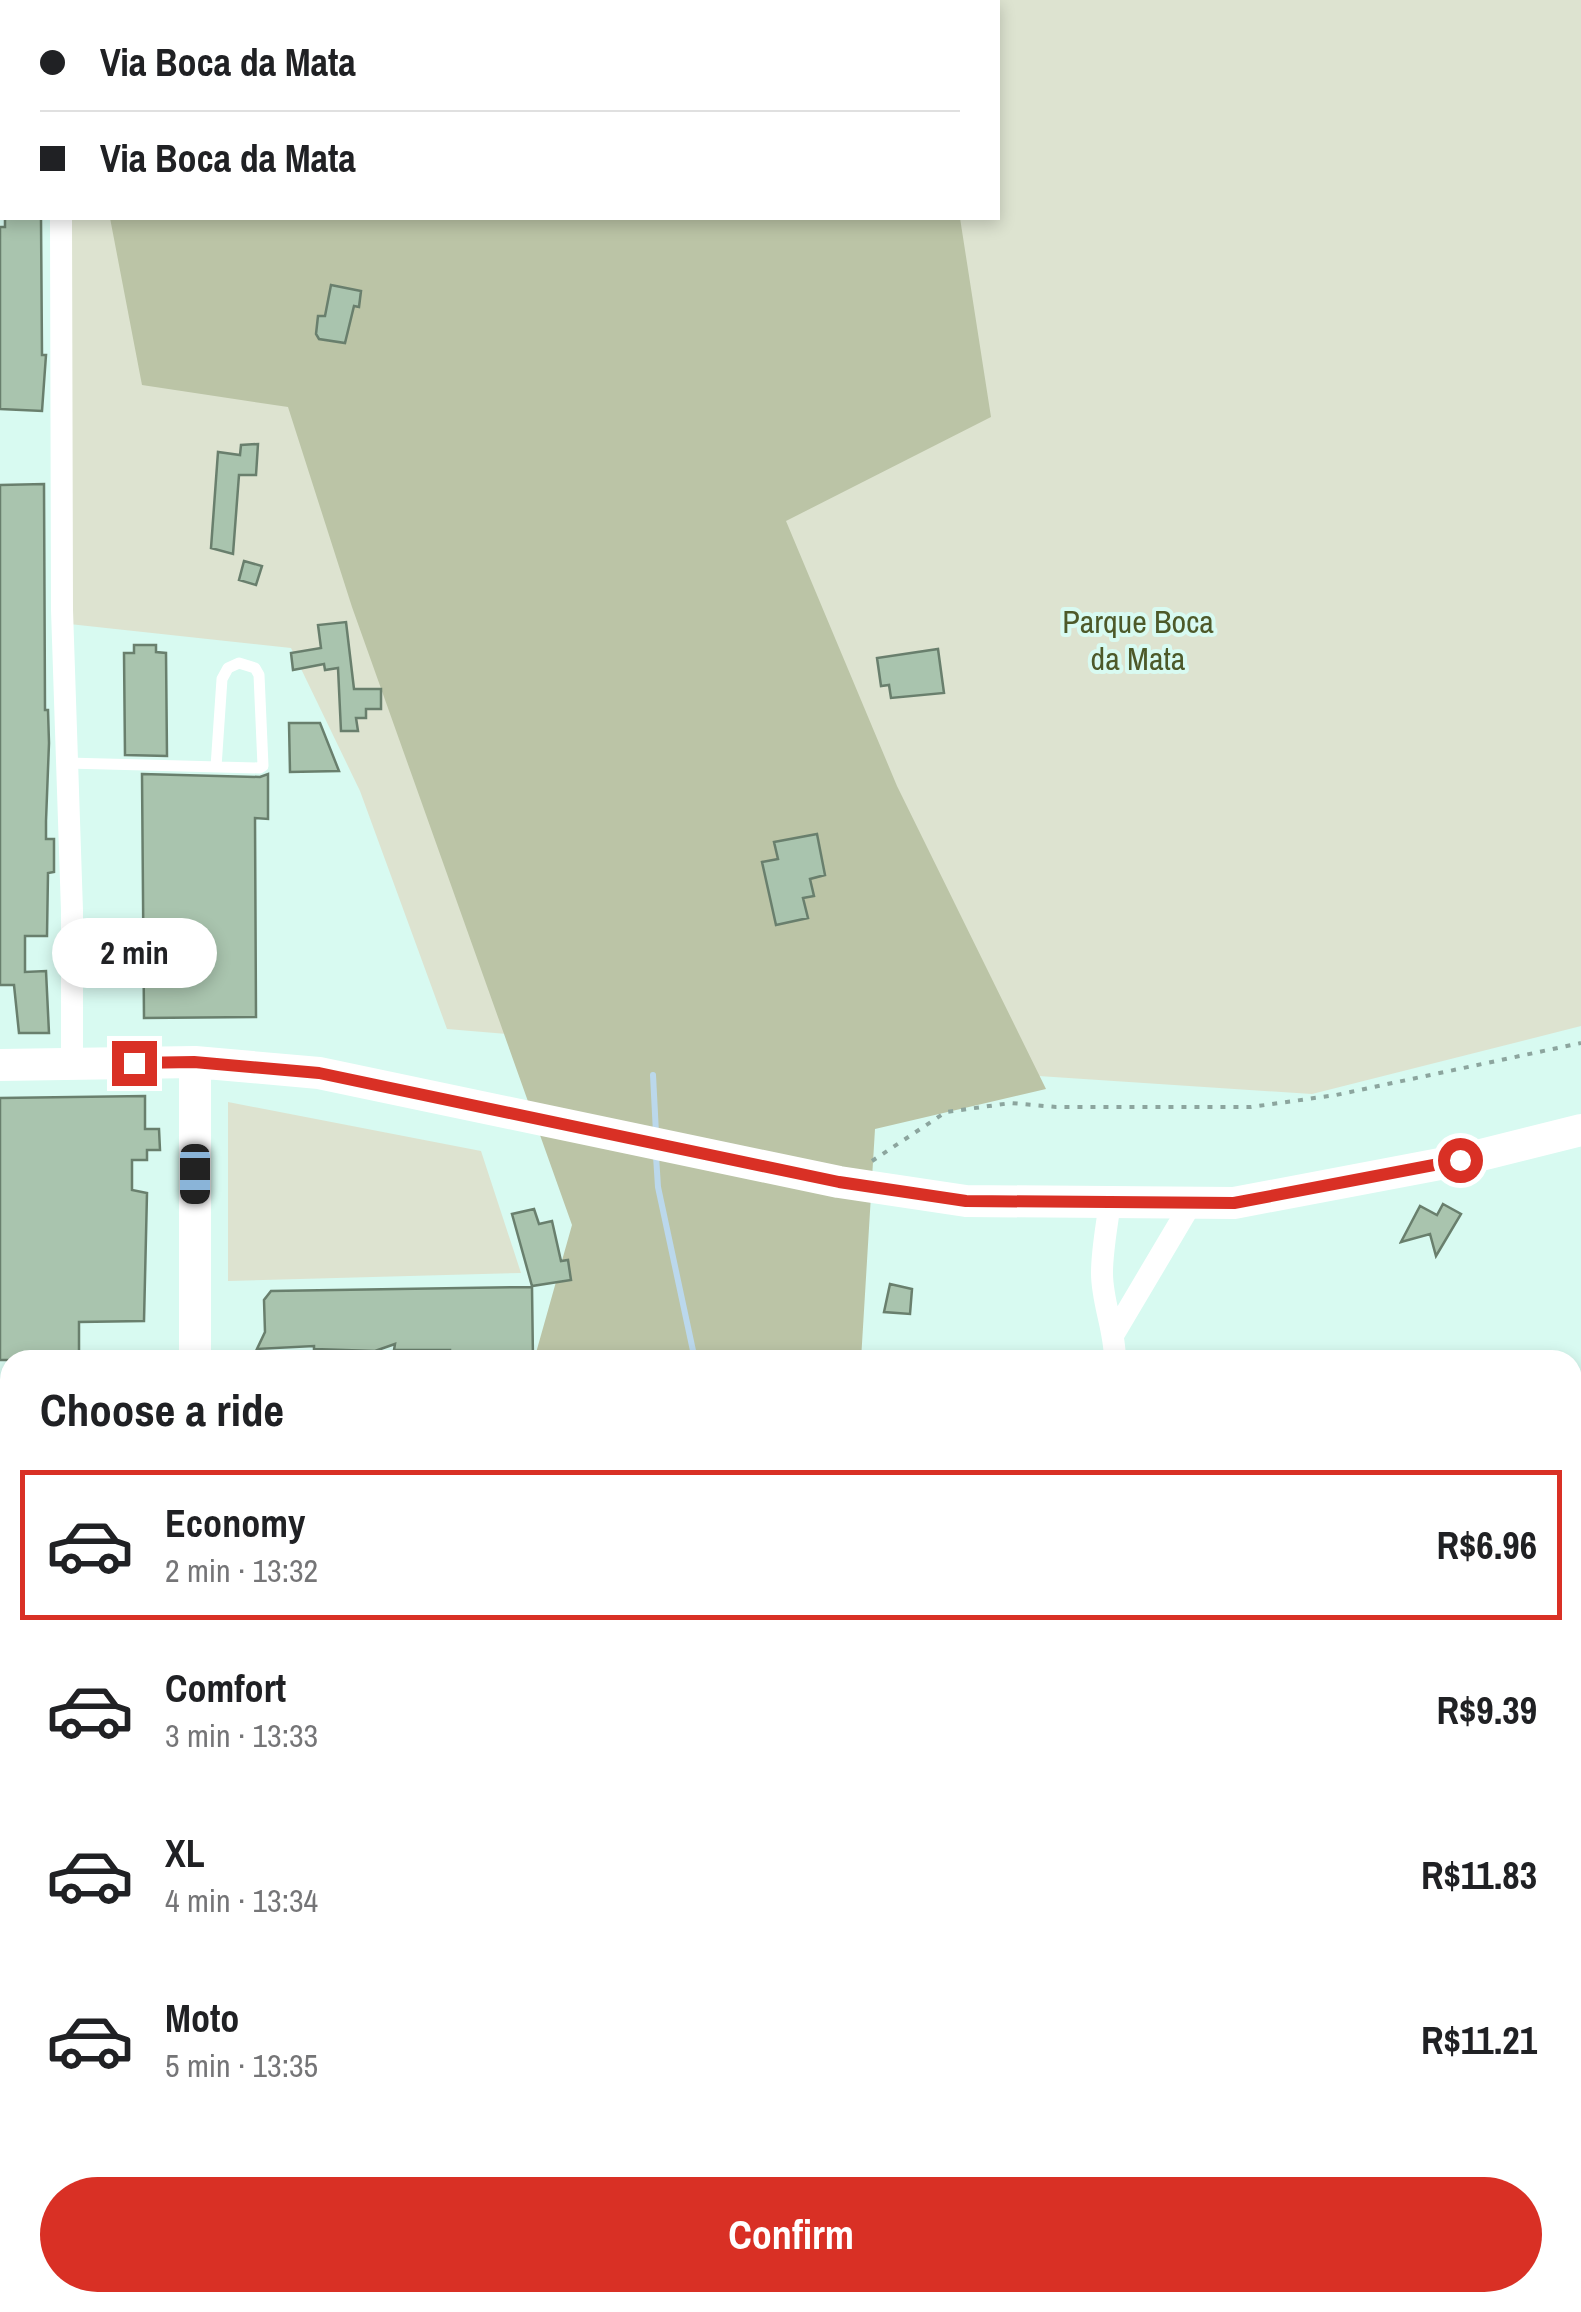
<!DOCTYPE html>
<meta charset="utf-8">
<style>
:root{--surface:#fff;--page:#f6f6f6;--text:#202124;--muted:#757577;--line:#e0e0e0;--accent:#d93025}
body{margin:0;font-family:"Archivo Narrow",sans-serif;background:var(--page);color:var(--text);height:100vh;display:flex;flex-direction:column;font-size:38px;white-space:nowrap}
*{box-sizing:border-box;margin:0}
p{font-size:32px;color:var(--muted)}
.icon{flex:none;width:55px;height:55px;fill:none;stroke:currentColor;stroke-width:2;stroke-linecap:round;stroke-linejoin:round}
.map{position:relative;flex:1;overflow:hidden}
.side{position:absolute;left:0px;top:1350px;width:1582px;height:962px;display:flex;flex-direction:column;background:var(--surface);border-radius:30px 30px 0 0;box-shadow:0 5px 15px #0003}
.side>*{flex:none}
.top-card{position:absolute;left:0px;top:0px;width:1000px;height:220px;box-shadow:0 5px 15px #0003;display:grid;align-content:center;height:220px;padding:0 40px;background:var(--surface)}
.end{position:absolute;width:45px;height:45px;margin:-22px;border:12px solid #d93025;background:#fff;box-shadow:0 0 0 5px #fff}
.from{border-radius:50%}
.bubble{position:absolute;height:70px;border-radius:35px;background:var(--surface);box-shadow:0 5px 15px #0003;font-size:32px;font-weight:700;line-height:70px;text-align:center}
.car{position:absolute;width:30px;height:60px;margin:-30px -15px;border-radius:12px;box-shadow:0 0 8px 2px #0007;background:linear-gradient(#222 24%,#8ab4d8 0 40%,#222 0 76%,#8ab4d8 0 86%,#222 0)}
.top-card b{display:flex;align-items:center;gap:35px;height:95px;font-size:38px}
.top-card b+b{border-top:2px solid var(--line)}
.top-card i{width:25px;height:25px;background:var(--text)}
ul{padding:0;list-style:none}
li{display:flex;align-items:center;gap:30px;height:150px;margin:0 20px 15px;padding:0 20px;border:5px solid transparent;border-radius:0px}
li div{flex:1}
li b{display:block;font-size:38px}
li em{font-style:normal;font-weight:700}
li.active{border-color:var(--accent)}
li>.icon{width:90px;height:90px;stroke-width:1.5}
h2{padding:0 40px;font-size:45px;line-height:120px}
.button{display:flex;gap:20px;margin-top:auto;padding:20px 40px}
.button a{flex:1;height:115px;border-radius:60px;background:var(--accent);color:#fff;font-size:40px;font-weight:700;line-height:115px;text-align:center}
.map>svg:first-child{display:block}
.green{fill:#dde3d0}
.forest{fill:#bbc4a6}
.lines{fill:none;stroke-linecap:round;stroke-linejoin:round}
.stream{stroke:#bbd8ec;stroke-width:6}
.building{fill:#a9c4ae;stroke:#697f6d;stroke-width:2.5}
.path{stroke:#8ca59e;stroke-width:4;stroke-dasharray:5 8;stroke-linecap:butt}
.lane{stroke:#fff;stroke-width:11}
.street{stroke:#fff;stroke-width:22}
.secondary{stroke:#fff;stroke-width:32}
.rail-casing{stroke:#677b76;stroke-width:10}
.rail{stroke:#d8faf1;stroke-width:6;stroke-dasharray:19;stroke-linecap:butt}
.route{stroke:#d93025;stroke-width:12}
.labels{text-anchor:middle;dominant-baseline:central;stroke-width:8;stroke-linejoin:round;paint-order:stroke}
.park-label{font-size:32px;fill:#4d5929;stroke:#d8faf1}
</style>
<div class="map">
<svg width="1581" height="2312" viewBox="0 0 1581 2312">
<rect width="100%" height="100%" fill="#d8faf1"/>
<path class="green" d="M62,0h1519v1026l-269,68 -427,-28 -438,-37 -87,-238 -69,-143 -231,-25 1,-405h937v-216z
M228,1102l253,49 40,122 -293,8z
M1581,1850v462h-61v-9l52,-1v-451z
M1087,2302h274l81,10h-370z"/>
<path class="forest" d="M70,0h461l2,2h-463z
M110,218h850l31,199 -205,104 111,265 149,303 -171,40 -14,231h-327l38,-135 -220,-618 -64,-200 -146,-22z
M655,2302h432v1l-15,9h-428z
M1361,2303h159v9h-78z"/>
<g class="lines">
<path class="stream" d="M653,1075l3,58
M656,1156l2,31 37,173
M694,2302l3,10"/>
</g>
<path class="building" d="M5,218h36l1,137h4l-4,56 -42,-2v-182h5z
M331,285l30,6 -2,16 -5,-1 -9,37 -26,-4 -3,-5 2,-18h7z
M258,444l-2,31h-17l-6,79 -22,-6 7,-96 22,3 1,-10z
M44,484l1,226h3l1,33 -3,78v18h8v33l-6,1 -1,63h-22v36l21,-1 3,62h-30l-5,-48h-14v-500z
M244,561l18,5 -6,19 -17,-5z
M346,622l8,67h27v20h-15v9h-10l2,13h-17l-3,-63 -13,2 -1,-6 -31,6 -2,-17 30,-5 -3,-23z
M134,645h22v7l10,1 1,103 -42,-1 -1,-102h10z
M938,649l6,44 -53,5 -2,-13 -8,1 -4,-28z
M289,723h31l19,48 -49,1z
M142,774l118,3 8,-3v45l-13,-1 1,199 -112,1z
M817,834l8,41 -15,4 4,17 -11,2 5,20 -32,7 -14,-63 16,-3 -4,-17z
M145,1096v33h14l1,21h-13v10h-15v30l15,3 -3,128 -65,1v38h-79v-262z
M1443,1204l18,10 -25,42 -6,-22 -29,8 19,-36 17,9z
M534,1209l5,15 13,-3 9,40 7,-1 3,20 -39,6 -20,-72z
M890,1284l22,5 -2,25 -26,-2z
M532,1287l1,73h-83v-10h-56l1,-6 -20,7 -61,-2v-3l-57,3 8,-17 -1,-32 7,-9z"/>
<g class="lines">
<path class="path" d="M872,1161l74,-49 65,-9 45,4h195l85,-12 245,-52"/>
<path class="lane" d="M67,763c64,2 129,3 193,5l3,-2 -4,-91 -4,-7 -16,-5 -11,5 -6,11 -6,88"/>
<path class="street" d="M0,4h2
M61,218l1,392 10,301v153
M1110,1202c-3,23 -8,48 -8,71 0,30 13,56 13,87
M1115,1332l77,-130"/>
<path class="secondary" d="M195,1062v298
M0,1065l195,-3 124,11 520,109 127,19 268,2 227,-43 120,-30
M0,1970h10"/>
<defs>
<path id="rail" d="M1572,1756l9,-2
M0,2217l10,-6"/>
</defs>
<use href="#rail" class="rail-casing"/>
<use href="#rail" class="rail"/>
</g>
<g class="lines">
<path class="route" d="M134,1063l60,-1 125,11 520,109 127,19 268,2 226,-43"/>
</g>
<g class="labels">
<g class="park-label">
<text x="1138" y="621">Parque Boca<tspan x="1138" dy="37">da Mata</tspan></text>
</g>
</g>
</svg>
<i class="end from" style="left:1460px;top:1160px"></i>
<i class="end" style="left:134px;top:1063px"></i>
<div class="bubble" style="left:52px;top:918px;width:165px">2 min</div>
<i class="car" style="left:195px;top:1174px;rotate:180deg"></i>
<div class="top-card">
<b><i class="from"></i>Via Boca da Mata</b>
<b><i></i>Via Boca da Mata</b>
</div>
<section class="side">
<h2>Choose a ride</h2>
<ul>
<li class="active"><svg class="icon" aria-label="car" viewBox="0 0 24 24"><path d="M5 17H2v-5l4-1 3-4h7l3 4 3 1v5h-3M9 17h6M6 11h13"/><circle cx="7" cy="17" r="2"/><circle cx="17" cy="17" r="2"/></svg><div><b>Economy</b><p>2 min · 13:32</p></div><em>R$6.96</em></li>
<li><svg class="icon" aria-label="car" viewBox="0 0 24 24"><path d="M5 17H2v-5l4-1 3-4h7l3 4 3 1v5h-3M9 17h6M6 11h13"/><circle cx="7" cy="17" r="2"/><circle cx="17" cy="17" r="2"/></svg><div><b>Comfort</b><p>3 min · 13:33</p></div><em>R$9.39</em></li>
<li><svg class="icon" aria-label="car" viewBox="0 0 24 24"><path d="M5 17H2v-5l4-1 3-4h7l3 4 3 1v5h-3M9 17h6M6 11h13"/><circle cx="7" cy="17" r="2"/><circle cx="17" cy="17" r="2"/></svg><div><b>XL</b><p>4 min · 13:34</p></div><em>R$11.83</em></li>
<li><svg class="icon" aria-label="car" viewBox="0 0 24 24"><path d="M5 17H2v-5l4-1 3-4h7l3 4 3 1v5h-3M9 17h6M6 11h13"/><circle cx="7" cy="17" r="2"/><circle cx="17" cy="17" r="2"/></svg><div><b>Moto</b><p>5 min · 13:35</p></div><em>R$11.21</em></li>
</ul>
<div class="button"><a>Confirm</a></div>
</section>
</div>
